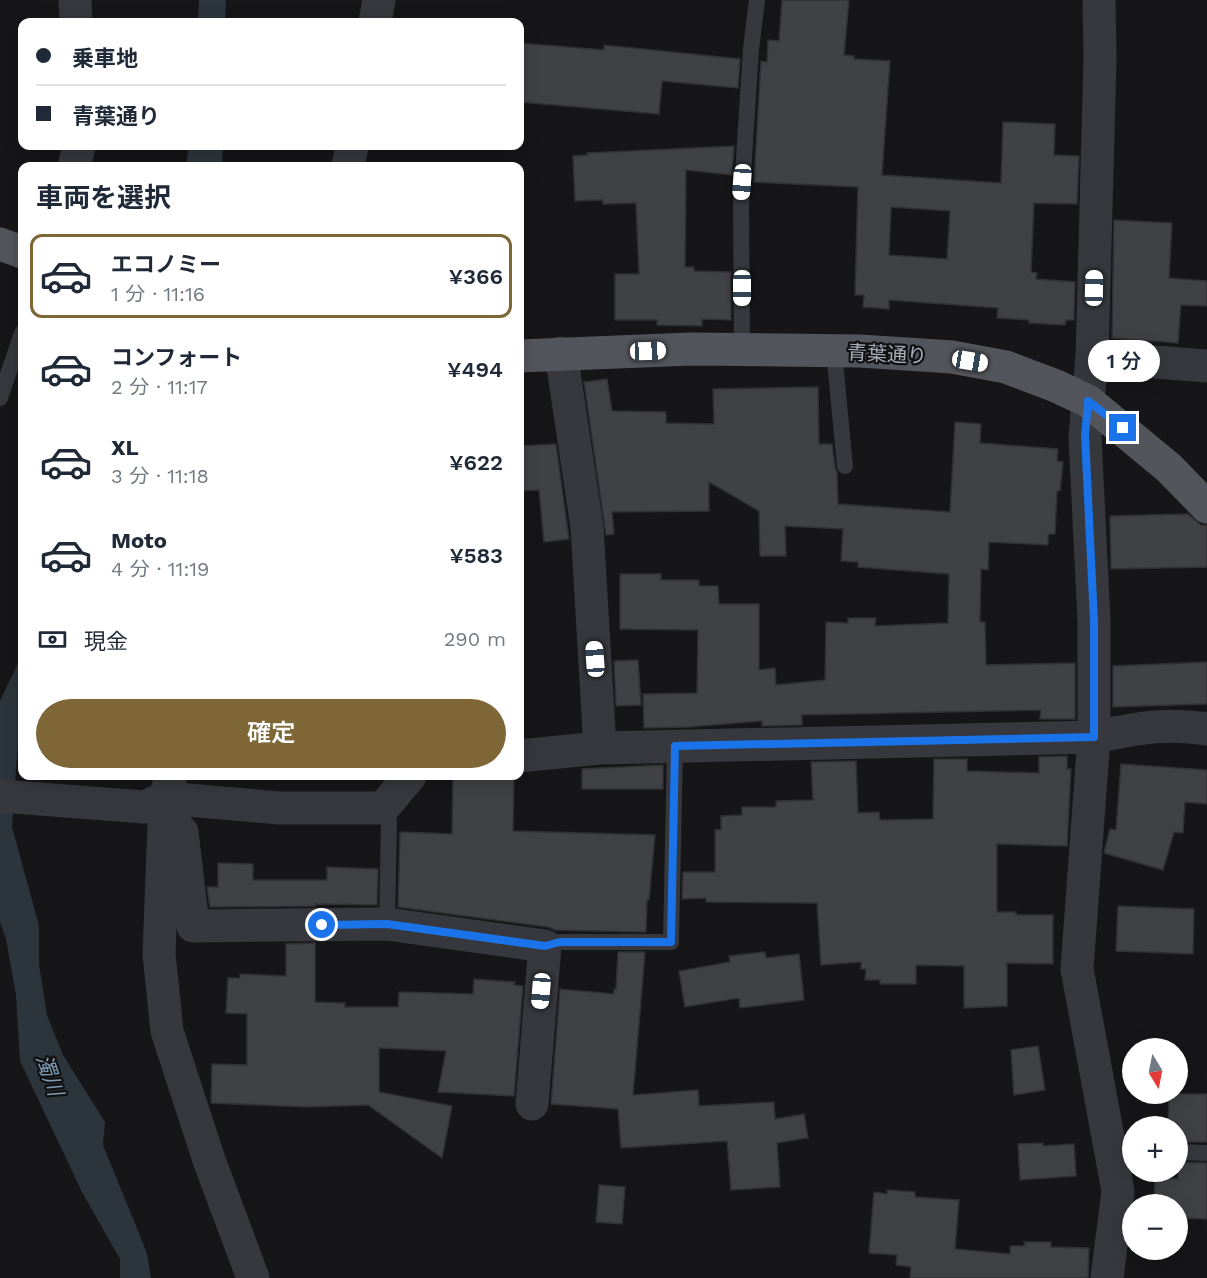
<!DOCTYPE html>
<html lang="ja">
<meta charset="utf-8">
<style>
:root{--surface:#fff;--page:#f2f2f3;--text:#1f2937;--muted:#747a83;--line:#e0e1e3;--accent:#7e6636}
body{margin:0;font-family:"Work Sans","Noto Sans JP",sans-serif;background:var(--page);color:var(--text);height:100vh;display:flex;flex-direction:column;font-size:22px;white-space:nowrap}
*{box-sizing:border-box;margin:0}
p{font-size:20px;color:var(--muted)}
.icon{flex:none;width:33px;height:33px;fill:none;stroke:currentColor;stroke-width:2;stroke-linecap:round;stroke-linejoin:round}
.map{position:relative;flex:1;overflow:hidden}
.sheet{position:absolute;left:18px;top:162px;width:506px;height:618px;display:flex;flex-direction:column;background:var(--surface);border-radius:12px;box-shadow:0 3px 15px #0003}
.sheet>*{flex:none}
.top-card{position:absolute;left:18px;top:18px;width:506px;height:132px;border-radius:12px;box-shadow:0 3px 15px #0003;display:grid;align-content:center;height:132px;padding:0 18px;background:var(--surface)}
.needle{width:39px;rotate:170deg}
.tools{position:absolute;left:1122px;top:1038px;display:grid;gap:12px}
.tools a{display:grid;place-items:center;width:66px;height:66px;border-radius:50%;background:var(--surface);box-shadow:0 3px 15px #0003;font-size:30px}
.end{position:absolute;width:27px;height:27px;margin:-14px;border:8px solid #1a73e8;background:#fff;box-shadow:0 0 0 3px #fff}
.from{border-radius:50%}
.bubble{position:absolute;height:42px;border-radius:21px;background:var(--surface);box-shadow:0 3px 15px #0003;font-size:20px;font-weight:600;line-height:42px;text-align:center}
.car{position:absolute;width:18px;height:36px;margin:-18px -9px;border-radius:8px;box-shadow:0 0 4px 2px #0007;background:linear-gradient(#fff 24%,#345 0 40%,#fff 0 76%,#345 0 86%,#fff 0)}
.top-card b{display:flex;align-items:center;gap:21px;height:57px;font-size:22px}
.top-card b+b{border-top:2px solid var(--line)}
.top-card i{width:15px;height:15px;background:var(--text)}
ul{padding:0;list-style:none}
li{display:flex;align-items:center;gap:18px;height:84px;margin:0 12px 9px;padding:0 6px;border:3px solid transparent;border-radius:12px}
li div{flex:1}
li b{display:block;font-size:22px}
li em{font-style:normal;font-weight:600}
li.selected{border-color:var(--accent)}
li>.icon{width:54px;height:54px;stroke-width:1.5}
h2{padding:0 18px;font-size:27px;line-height:72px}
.pay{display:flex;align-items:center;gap:15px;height:66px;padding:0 18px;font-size:22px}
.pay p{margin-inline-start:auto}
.cta{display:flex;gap:12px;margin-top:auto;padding:12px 18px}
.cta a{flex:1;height:69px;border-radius:36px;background:var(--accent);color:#fff;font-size:24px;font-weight:600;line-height:69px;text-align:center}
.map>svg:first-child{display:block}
.water{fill:#2c353c}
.building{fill:#404145;stroke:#303034;stroke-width:1.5;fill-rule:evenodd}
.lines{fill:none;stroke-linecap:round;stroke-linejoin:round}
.lane{stroke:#37383d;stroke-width:16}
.street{stroke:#37383d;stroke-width:33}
.primary{stroke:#53555c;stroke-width:33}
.route{stroke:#1a73e8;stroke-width:8}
.labels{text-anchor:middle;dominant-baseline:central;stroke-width:4.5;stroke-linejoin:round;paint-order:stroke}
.street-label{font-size:20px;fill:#a8adb8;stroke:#111113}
.water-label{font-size:21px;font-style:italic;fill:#7f9bb3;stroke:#111113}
</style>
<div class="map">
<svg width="1207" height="1278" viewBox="0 0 1207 1278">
<rect width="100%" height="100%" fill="#161618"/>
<path class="water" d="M199,0h27l-1,22h-27z
M189,146h34l-1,20h-36z
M22,655v68l-3,5 -7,99 27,99v38l8,51 16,40 42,67 -2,23 44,108 4,25h-31v-19l-38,-67 -62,-131 -4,-66 -10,-56 -6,-17v-221z"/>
<path class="building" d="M782,0h67l-5,55 10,1v3l36,2 -8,114 119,8 2,-61 52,2 -1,31 25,1 -2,48 -43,-1 -3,69 6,1 -1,6 39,3 -1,38h-8l-1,5 -36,-2v-3l-32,-2 1,-10 -109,-8v9l-26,-2 1,-12h-9l3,-108 -104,-5 7,-121 6,1 1,-22 11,1zM891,207l59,4 -3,48 -58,-4z
M519,43l85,7v-5l136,14 -2,29 -76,-7 -3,33 -140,-12z
M734,146l-2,29 -46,-5 -1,97h9v4l37,1v48l-29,-1v7l-45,-1v-5h-42v-46h24l-3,-71 -33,1v-4l-28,1 -2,-45 14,-1v-2z
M1114,220l58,3 -3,55 38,3v25l-26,-1 -3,38 -66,-5z
M607,379l5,32 54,1v11l48,1 -1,-35 105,-2 1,57h13l3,23 2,6 1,31 112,8 5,-90 26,2 -1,19 78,6 -1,12 6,1 -3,29h-3l-2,43h-7v11l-59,-3 -1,28 -7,-1 -1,53h5l1,43 89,-2v56h-35l1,-9 -239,5v10l-40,1v-5l-73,6 -45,1 -1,-34 54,-1 1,-63 -78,-1v-55h41v6h38v6h19l1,18h40v66l16,-2 1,17 49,-5 1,-58 22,1v-5h28l-1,8 73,-3 1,-49 -91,-7v-5l-17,-1 2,-32 -58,-3 1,30h-26l-1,-45 -50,-29v29l-97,1 2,22 -8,1 -22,-153z
M556,444l13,95 -25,3 -5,-52 -20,1v-45z
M1188,514l13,11h6v42l-96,2 -1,-53z
M638,660l3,45 -25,1 -2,-45z
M1207,662v42l-94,3v-41z
M1067,756v13h4l-4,77 -70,-2v68h19v3h37v49l-46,-1v43l-43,2v-42l-48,-1v19h-36v-4h-15l1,-11h-5v-7l-40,3 -4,-62 -111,-1v-4l-24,1 1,-27h32v-42h6v-14l21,-1v-8h34v-6l37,-1 -2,-38 45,-1 2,52 21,-1 1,8 53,-1 1,-60h33v12l72,2v-16z
M1121,764l86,6v34l-22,-2 -2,31 -9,-1 -11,38 -59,-17 6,-24 6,1z
M663,765v24h-81v-20z
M453,776h61l-1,55 142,4 -6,65h-2l-1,32 -91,-2 -7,-3 -150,-20 2,-75 52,2z
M218,863l35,1v16h74v-13l51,2 -1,36 -62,-1v2l-105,1 -3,-20h11z
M1118,906l76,3 -1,45 -77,-3z
M315,943v59l30,1v4h53l1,-15 74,2 1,-15 41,3 -1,3 9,1 -9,110 -76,-4 8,-41 -67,-3v44l73,14 -10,52 -74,-53 -61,2 -96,-4 1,-39 35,1v-51l-21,-1 2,-35h12v-4l46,2v-32z
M618,952h27l-12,143 65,-5 1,16 75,-4 1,17 29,-5 4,24 -31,5 3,44 -49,3 -4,-49 -106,7 -3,-39 -67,-5 9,-115 54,5v-5h2z
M765,952l1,6 33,-4 5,46 -64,8 -1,-10 -54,9 -6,-36 51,-9 -1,-6z
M1038,1046l7,44 -31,5 -3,-45z
M1169,1094h38v48h-29v-16h-10z
M1043,1143v3l31,-2 2,32 -56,4 -2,-36z
M1178,1162l29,1v56l-29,-1v-14h-24l1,-26 23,1z
M599,1185l26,2 -3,37 -26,-2z
M887,1190l28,2v5l44,3 -4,49 55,5v-8h15l-1,-4h27v5l38,1 -1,30h-178l1,-11 -15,-2 1,-10 -28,-2 5,-61 13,2z"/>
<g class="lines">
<path class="lane" d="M742,350l-1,-145 10,-156 6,-49
M834,352l11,114
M0,398l22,-65
M383,808l6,13 -2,103
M545,946l15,-4h111l4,-196
M1178,1152l29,1"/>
<path class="street" d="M75,0l1,22
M1099,0l1,58 -8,299 -7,79 9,185v116l-17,232 41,222 -11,87
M375,22l4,-22
M74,166l5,-20
M348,166l4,-20
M561,353l26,174 13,221
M1092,357l115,9
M519,756l81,-8 494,-11c42,-8 70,-15 113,-8
M171,776l-6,22 -6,156 8,77 42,129 44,118
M0,796l144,11 21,-9 115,10h103l27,-32
M164,813l18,19 11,94 194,-2 158,22 -13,158"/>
<path class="primary" d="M0,244l22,8
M519,356l172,-7 169,2 92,6 54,10 50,19 32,15 81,67 38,39"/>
</g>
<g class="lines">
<path class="route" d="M322,925l65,-1 158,22 15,-4h111l4,-196 419,-9v-116l-9,-185 3,-35 35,27"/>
</g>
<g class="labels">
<g class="street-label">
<text transform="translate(887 354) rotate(3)">青葉通り</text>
</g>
<g class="water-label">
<text transform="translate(50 1075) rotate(71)">濁川</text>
</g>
</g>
</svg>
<div class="tools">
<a><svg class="needle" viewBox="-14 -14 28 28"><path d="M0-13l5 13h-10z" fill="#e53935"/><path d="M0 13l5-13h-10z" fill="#747a83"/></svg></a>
<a>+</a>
<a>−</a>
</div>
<i class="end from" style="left:322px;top:925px"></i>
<i class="end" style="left:1123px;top:428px"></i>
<div class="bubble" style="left:1088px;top:340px;width:72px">1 分</div>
<i class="car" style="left:742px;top:182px;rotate:184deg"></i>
<i class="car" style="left:742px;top:288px;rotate:180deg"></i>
<i class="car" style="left:1094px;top:288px;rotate:1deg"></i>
<i class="car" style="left:648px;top:351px;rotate:88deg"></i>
<i class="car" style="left:970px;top:361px;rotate:100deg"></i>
<i class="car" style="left:595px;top:659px;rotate:356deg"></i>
<i class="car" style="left:541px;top:991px;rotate:185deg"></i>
<div class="top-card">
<b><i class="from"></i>乗車地</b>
<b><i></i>青葉通り</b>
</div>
<section class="sheet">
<h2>車両を選択</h2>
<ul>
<li class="selected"><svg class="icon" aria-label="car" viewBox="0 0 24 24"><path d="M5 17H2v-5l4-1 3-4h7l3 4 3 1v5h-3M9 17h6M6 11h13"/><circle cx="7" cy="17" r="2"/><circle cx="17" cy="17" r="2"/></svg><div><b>エコノミー</b><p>1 分 · 11:16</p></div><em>¥366</em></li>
<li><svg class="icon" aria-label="car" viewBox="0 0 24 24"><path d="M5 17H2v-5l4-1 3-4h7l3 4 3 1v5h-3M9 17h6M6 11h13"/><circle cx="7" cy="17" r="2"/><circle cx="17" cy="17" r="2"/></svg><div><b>コンフォート</b><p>2 分 · 11:17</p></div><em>¥494</em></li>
<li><svg class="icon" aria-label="car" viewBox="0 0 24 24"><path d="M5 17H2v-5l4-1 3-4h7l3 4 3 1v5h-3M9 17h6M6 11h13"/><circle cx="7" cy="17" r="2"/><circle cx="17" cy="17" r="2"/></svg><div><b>XL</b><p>3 分 · 11:18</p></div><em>¥622</em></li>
<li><svg class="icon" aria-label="car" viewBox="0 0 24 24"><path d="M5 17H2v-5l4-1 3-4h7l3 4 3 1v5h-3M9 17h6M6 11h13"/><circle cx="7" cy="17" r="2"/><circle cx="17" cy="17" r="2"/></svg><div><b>Moto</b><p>4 分 · 11:19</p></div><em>¥583</em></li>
</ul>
<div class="pay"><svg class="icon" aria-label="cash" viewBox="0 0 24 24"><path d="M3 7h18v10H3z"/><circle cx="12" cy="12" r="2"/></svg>現金<p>290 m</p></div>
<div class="cta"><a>確定</a></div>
</section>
</div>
